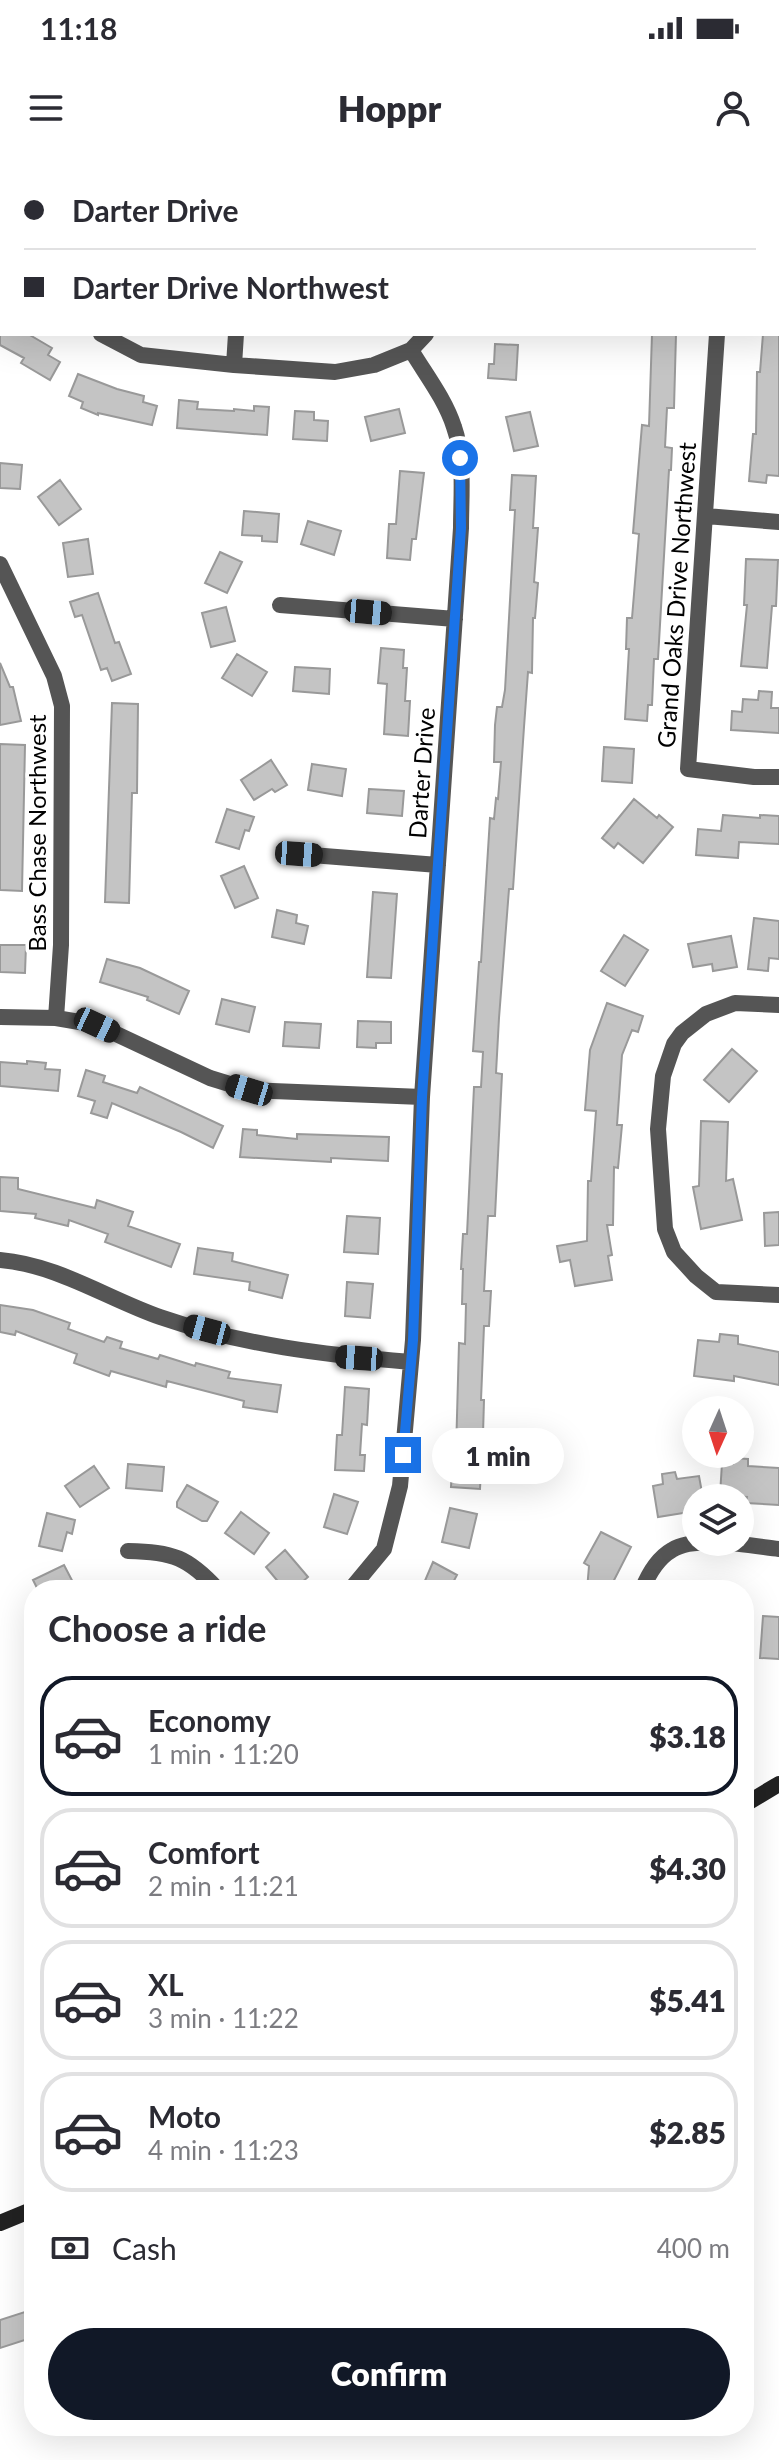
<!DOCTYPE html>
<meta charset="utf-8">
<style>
:root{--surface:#fff;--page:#f2f2f3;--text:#2b2b33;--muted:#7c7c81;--line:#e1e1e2;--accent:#111827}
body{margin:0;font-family:Lato,sans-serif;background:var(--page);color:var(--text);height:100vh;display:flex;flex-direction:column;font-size:30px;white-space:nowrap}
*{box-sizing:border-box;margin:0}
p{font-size:26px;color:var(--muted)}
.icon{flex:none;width:44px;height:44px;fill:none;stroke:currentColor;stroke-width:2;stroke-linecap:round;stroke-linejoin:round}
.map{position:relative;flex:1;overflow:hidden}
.drawer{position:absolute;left:24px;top:1420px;width:730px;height:856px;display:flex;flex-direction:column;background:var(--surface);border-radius:32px;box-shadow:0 8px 32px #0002}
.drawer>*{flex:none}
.banner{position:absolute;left:0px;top:0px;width:780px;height:176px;box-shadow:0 8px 32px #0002;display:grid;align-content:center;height:176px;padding:0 24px;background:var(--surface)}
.needle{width:52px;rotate:183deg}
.fabs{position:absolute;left:682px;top:1236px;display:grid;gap:16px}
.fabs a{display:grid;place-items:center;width:72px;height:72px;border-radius:50%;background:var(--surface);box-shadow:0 8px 32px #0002;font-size:40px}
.end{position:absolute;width:36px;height:36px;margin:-18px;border:10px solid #1a73e8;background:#fff;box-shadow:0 0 0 4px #fff}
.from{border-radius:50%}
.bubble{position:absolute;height:56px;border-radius:28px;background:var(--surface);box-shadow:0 8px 32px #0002;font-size:26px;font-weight:800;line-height:56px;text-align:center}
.car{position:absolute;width:24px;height:48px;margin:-24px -12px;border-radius:10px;box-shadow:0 0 6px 2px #0007;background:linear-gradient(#222 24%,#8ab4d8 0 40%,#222 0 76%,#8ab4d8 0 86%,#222 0)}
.banner b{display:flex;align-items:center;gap:28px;height:76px;font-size:30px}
.banner b+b{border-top:2px solid var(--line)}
.banner i{width:20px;height:20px;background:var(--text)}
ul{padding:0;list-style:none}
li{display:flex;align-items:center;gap:24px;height:120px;margin:0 16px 12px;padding:0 8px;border:4px solid var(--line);border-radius:32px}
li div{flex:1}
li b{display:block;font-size:30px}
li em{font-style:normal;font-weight:800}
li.selected{border-color:var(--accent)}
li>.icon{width:72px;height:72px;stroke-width:1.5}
h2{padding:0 24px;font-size:36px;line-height:96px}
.pay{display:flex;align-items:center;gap:20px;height:88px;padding:0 24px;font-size:30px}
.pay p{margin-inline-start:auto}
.cta{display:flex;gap:16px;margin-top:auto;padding:16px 24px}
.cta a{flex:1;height:92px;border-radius:48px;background:var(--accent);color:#fff;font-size:32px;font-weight:800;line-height:92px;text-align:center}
.status{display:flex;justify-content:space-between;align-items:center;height:56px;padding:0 40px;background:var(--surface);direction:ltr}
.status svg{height:22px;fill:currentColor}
header{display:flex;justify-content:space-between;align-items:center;height:104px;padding:0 24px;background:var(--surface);font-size:36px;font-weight:800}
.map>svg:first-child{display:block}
.building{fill:#c4c4c4;stroke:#999;stroke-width:2}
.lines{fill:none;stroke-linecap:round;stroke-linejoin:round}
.street{stroke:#555;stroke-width:16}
.secondary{stroke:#222;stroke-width:16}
.route{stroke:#1a73e8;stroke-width:10}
.labels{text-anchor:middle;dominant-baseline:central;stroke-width:7;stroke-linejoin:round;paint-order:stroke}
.street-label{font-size:24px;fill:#000;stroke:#fff}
</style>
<div class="status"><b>11:18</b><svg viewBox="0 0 49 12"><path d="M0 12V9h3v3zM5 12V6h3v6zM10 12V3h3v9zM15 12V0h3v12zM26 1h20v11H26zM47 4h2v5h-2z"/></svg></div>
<header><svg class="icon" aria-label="menu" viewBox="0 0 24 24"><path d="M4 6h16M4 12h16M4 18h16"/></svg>Hoppr<svg class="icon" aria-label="person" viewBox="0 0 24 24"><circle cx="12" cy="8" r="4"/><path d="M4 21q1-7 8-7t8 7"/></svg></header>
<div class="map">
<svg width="779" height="2300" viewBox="0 0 779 2300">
<rect width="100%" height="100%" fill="#fff"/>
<path class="building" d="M0,174h28l24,14 -4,7 12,7 -10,18 -29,-17 3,-5 -24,-13z
M652,174h24l-2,74h-7l-2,39 7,1 -1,22h-2l-11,189h-4l-2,46h-4l-1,16 -22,-2 4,-70h-3l1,-31h5l7,-84 -6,-1 9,-108 7,1z
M763,174h16v142l-12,-1 -1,8 -17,-2 4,-47h3l1,-62h3z
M495,184l23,1 -2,35 -28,-2 1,-14h5z
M78,214l39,15 27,7 -1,6 14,4 -5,19 -54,-12v2l-17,-7 2,-6 -14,-6z
M179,240l19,2 -1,7 37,2v-2l20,2v-5l15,1 -2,28 -90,-7z
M399,249l6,24 -34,8 -6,-24z
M295,251l19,1v8l14,1 -1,20 -34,-2z
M530,252l8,34 -24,5 -8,-34z
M0,303l22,2 -2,24 -20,-1z
M400,311l24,2 -8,66h-4l-2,21 -23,-2 2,-34h7z
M512,315l24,1 -3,52h5l-4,54 4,1 -3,35h-2l-1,55 -4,-1 -4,55 -11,162h-4l-10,129 -3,55 6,1 -7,142h-7l-4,75h7l-2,35h-5l-3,74h3l-1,34h-4l-3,35 5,1 -1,19 -29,-2 2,-35h3l3,-109 6,1 1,-40h-4l1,-35h-2l2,-35h4l7,-147h7l2,-35 -10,-1 6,-89h2l9,-144 4,1 2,-21 2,1 3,-37h-7l1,-37 2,-18h5l3,-17 10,-180h-5z
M60,320l21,29 -22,16 -21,-28z
M244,351l35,3 -2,28 -15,-1v-5l-20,-1z
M308,361l33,10 -7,24 -33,-11z
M88,379l5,35 -25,3 -5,-34z
M220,392l22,10 -15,31 -22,-10z
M746,399l32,1 -2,46h-4l-5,62 -26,-2 6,-61h-3z
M98,433l17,50 4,-1 12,32 -19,7 -5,-13 -6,2 -19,-55 -7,2 -5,-15z
M226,447l9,34 -24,6 -9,-34z
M381,488l23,2 -1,18h4l-2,33h5l-2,35 -24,-2 3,-50 -9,-1z
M237,494l30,18 -15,24 -30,-18z
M0,503l10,24h3l8,34 -21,4z
M295,507l35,2 -1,25 -36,-3z
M759,531l13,1 -1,16h8v25l-48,-3 1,-19 10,1 1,-13 15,1z
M112,543l26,1 -1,89h-5l-3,110 -24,-1z
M0,584l25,1 -3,146 -22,-1z
M604,587l30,2 -2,34 -30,-2z
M271,600l16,25 -12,7 -3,-3 -18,11 -13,-20z
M312,604l34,5 -4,27 -34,-6z
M369,629l35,2 -2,25 -35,-3z
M634,639l23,19 2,-3 14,12 -30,36 -25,-20 -4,5 -12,-10z
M227,649l27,8 -5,14 -4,-1 -6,19 -23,-7z
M723,655l37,3v-3l19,1v28l-40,-2 -1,16 -42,-3 2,-26 23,2z
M244,706l14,32 -23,10 -14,-32z
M373,732l24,2 -6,84 -24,-1z
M277,750l20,5 -1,8 12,3 -4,18 -32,-7z
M754,758l25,3v38l-10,-1 -1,13 -20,-2z
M624,775l24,15 -23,36 -24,-15z
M731,776l6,31 -24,4 -1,-7 -19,3 -5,-23z
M0,785h26l-1,28 -25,-1z
M107,799l33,9 49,23 -10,23 -32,-14 1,-3 -48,-15z
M222,839l33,8 -6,25 -33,-8z
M607,843l36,13 -5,16 -6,-2 -10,25 -5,70h5l-4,43 -4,-1 -1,58h-6l5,30 -4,1 4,24 -37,6 -5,-26 -10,2 -3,-16 30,-5 1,-60h3l5,-70 -11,-1 5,-60z
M358,861l33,1v21h-15v5l-19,-1z
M285,862l36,2 -2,24 -36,-2z
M732,889l25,22 -28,31 -25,-22z
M27,901l19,2 -1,6 15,1 -2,21 -58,-5v-24l27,2z
M86,910l19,6 -2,6 34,11 3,-6 83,39 -10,22 -32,-16 -69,-29 -5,15 -16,-5 4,-12 -17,-5z
M701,961l27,1 -2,59 7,-2 9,41 -41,9 -8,-42 6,-1z
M243,969l14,1v5l40,4v-5l92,3 -1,24 -57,-3v4l-91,-5z
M0,1017l18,1v11l77,19 2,-8 36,12 -5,14 52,18 -9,23 -66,-25 3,-8 -39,-14 -1,6 -33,-8 1,-4 -36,-3z
M779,1052v33l-14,1 -1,-33z
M347,1056l33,2 -2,36 -34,-2z
M198,1088l35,5 -1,8 56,14 -6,23 -33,-8 1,-8 -56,-8z
M347,1122l26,2 -3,34 -25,-2z
M0,1145l33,5 37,13 -2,6 36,13 3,-5 15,5 -2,6 38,11 2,-4 35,11 1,-3 34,9 -2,6 53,7 -4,27 -34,-5 1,-6 -77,-20 -1,6 -55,-16 -2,5 -35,-13 3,-9 -61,-23 -1,4 -15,-3z
M720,1174l18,2v8l41,8v33l-45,-9v5l-40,-5 4,-36 21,2z
M345,1227l24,2 -2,36 -5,-1 -2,31h5l-1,16 -29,-1 2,-35h5z
M733,1298l15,1v7l31,2v37l-33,-2 1,-6 -27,-2 2,-32 11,1z
M128,1304l36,3 -2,24 -36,-3z
M94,1306l15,22 -29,19 -15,-21z
M675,1312l2,7 22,-3 4,22h-7v13l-38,6 -5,-31 10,-2 -1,-10z
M187,1325l31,17 -11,19h-5l-25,-14v-5z
M334,1334l24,8 -11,32 -23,-7z
M450,1348l27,6 -8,34 -27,-6z
M241,1352l28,21 -15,21 -29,-21z
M47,1353l28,7 -3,14 -5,-2 -5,19 -23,-5z
M601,1372l30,15 -22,43h-22l2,-24 -5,-3z
M285,1390l23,27 -15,13h-8l-19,-23z
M433,1402l24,13 -8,15h-28z
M64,1405l13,25h-39l-5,-10z
M763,1456l16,1v42l-19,-1z
M34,2149v28l-34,11v-28z"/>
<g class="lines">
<path class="street" d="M248,2v-2
M488,2v-2
M757,2l3,-2
M0,104l2,1
M101,174l40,21 93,10 101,7 39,-7 37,-15 15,-16
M717,174l-29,435 66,8h25
M234,205l2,-31
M706,356l73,6
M0,404l54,112 8,30 -1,239 -5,73
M280,445l175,14
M299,694l139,11
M779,845l-44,-2 -29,11 -24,19 -8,11 -11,32 -5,53 7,100 9,23 22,24 20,16 63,3
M0,857l56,1 41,7 113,53 39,12 173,7
M0,1100c58,5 106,38 160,57 81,28 166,38 251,45
M128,1391c45,1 60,6 90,39
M350,1430l34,-41 16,-63 13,-146 9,-243 39,-569c0,-33 4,-70 -7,-101 -9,-28 -28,-52 -43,-77
M642,1430c6,-15 16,-32 30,-40 24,-15 80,-4 107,-1"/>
<path class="secondary" d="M744,1645l35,-21
M0,2063l34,-14"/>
</g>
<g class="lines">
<path class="route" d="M403,1295l10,-115 9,-243 39,-569 -1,-70"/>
</g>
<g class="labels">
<g class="street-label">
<text transform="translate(676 435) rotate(-86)">Grand Oaks Drive Northwest</text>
<text transform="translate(421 613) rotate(-86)">Darter Drive</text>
<text transform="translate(36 673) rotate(-90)">Bass Chase Northwest</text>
</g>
</g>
</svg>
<div class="fabs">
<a><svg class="needle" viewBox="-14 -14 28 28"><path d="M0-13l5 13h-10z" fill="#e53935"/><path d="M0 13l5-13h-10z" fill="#7c7c81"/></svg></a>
<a><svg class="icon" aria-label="layers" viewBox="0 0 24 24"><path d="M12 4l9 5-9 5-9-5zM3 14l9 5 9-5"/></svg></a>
</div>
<i class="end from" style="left:460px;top:298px"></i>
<i class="end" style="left:403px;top:1295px"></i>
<div class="bubble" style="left:432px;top:1268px;width:132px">1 min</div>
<i class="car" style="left:368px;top:452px;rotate:95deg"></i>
<i class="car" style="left:299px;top:694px;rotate:94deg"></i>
<i class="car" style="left:97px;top:865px;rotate:115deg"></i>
<i class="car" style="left:249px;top:930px;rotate:287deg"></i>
<i class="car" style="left:207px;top:1170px;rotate:285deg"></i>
<i class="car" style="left:359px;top:1198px;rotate:274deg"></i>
<div class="banner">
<b><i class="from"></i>Darter Drive</b>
<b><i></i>Darter Drive Northwest</b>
</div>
<section class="drawer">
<h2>Choose a ride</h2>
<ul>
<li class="selected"><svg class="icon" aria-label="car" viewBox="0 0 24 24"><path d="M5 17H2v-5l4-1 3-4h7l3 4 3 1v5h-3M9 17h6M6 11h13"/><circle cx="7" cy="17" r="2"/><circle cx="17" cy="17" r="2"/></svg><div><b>Economy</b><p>1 min · 11:20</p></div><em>$3.18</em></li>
<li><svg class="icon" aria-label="car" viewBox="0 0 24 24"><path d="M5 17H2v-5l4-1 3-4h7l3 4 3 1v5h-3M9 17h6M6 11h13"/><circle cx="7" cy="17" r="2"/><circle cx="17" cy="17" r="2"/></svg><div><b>Comfort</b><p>2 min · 11:21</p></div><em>$4.30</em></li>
<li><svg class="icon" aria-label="car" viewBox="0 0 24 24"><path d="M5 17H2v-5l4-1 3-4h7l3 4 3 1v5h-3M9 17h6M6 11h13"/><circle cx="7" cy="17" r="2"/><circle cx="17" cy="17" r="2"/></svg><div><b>XL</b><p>3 min · 11:22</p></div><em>$5.41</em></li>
<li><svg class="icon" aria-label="car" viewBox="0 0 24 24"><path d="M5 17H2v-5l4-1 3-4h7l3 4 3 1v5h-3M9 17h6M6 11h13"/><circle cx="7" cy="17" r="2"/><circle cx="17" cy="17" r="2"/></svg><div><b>Moto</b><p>4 min · 11:23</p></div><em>$2.85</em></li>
</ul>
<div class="pay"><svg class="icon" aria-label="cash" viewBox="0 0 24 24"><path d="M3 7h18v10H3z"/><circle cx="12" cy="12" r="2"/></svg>Cash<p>400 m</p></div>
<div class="cta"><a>Confirm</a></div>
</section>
</div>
